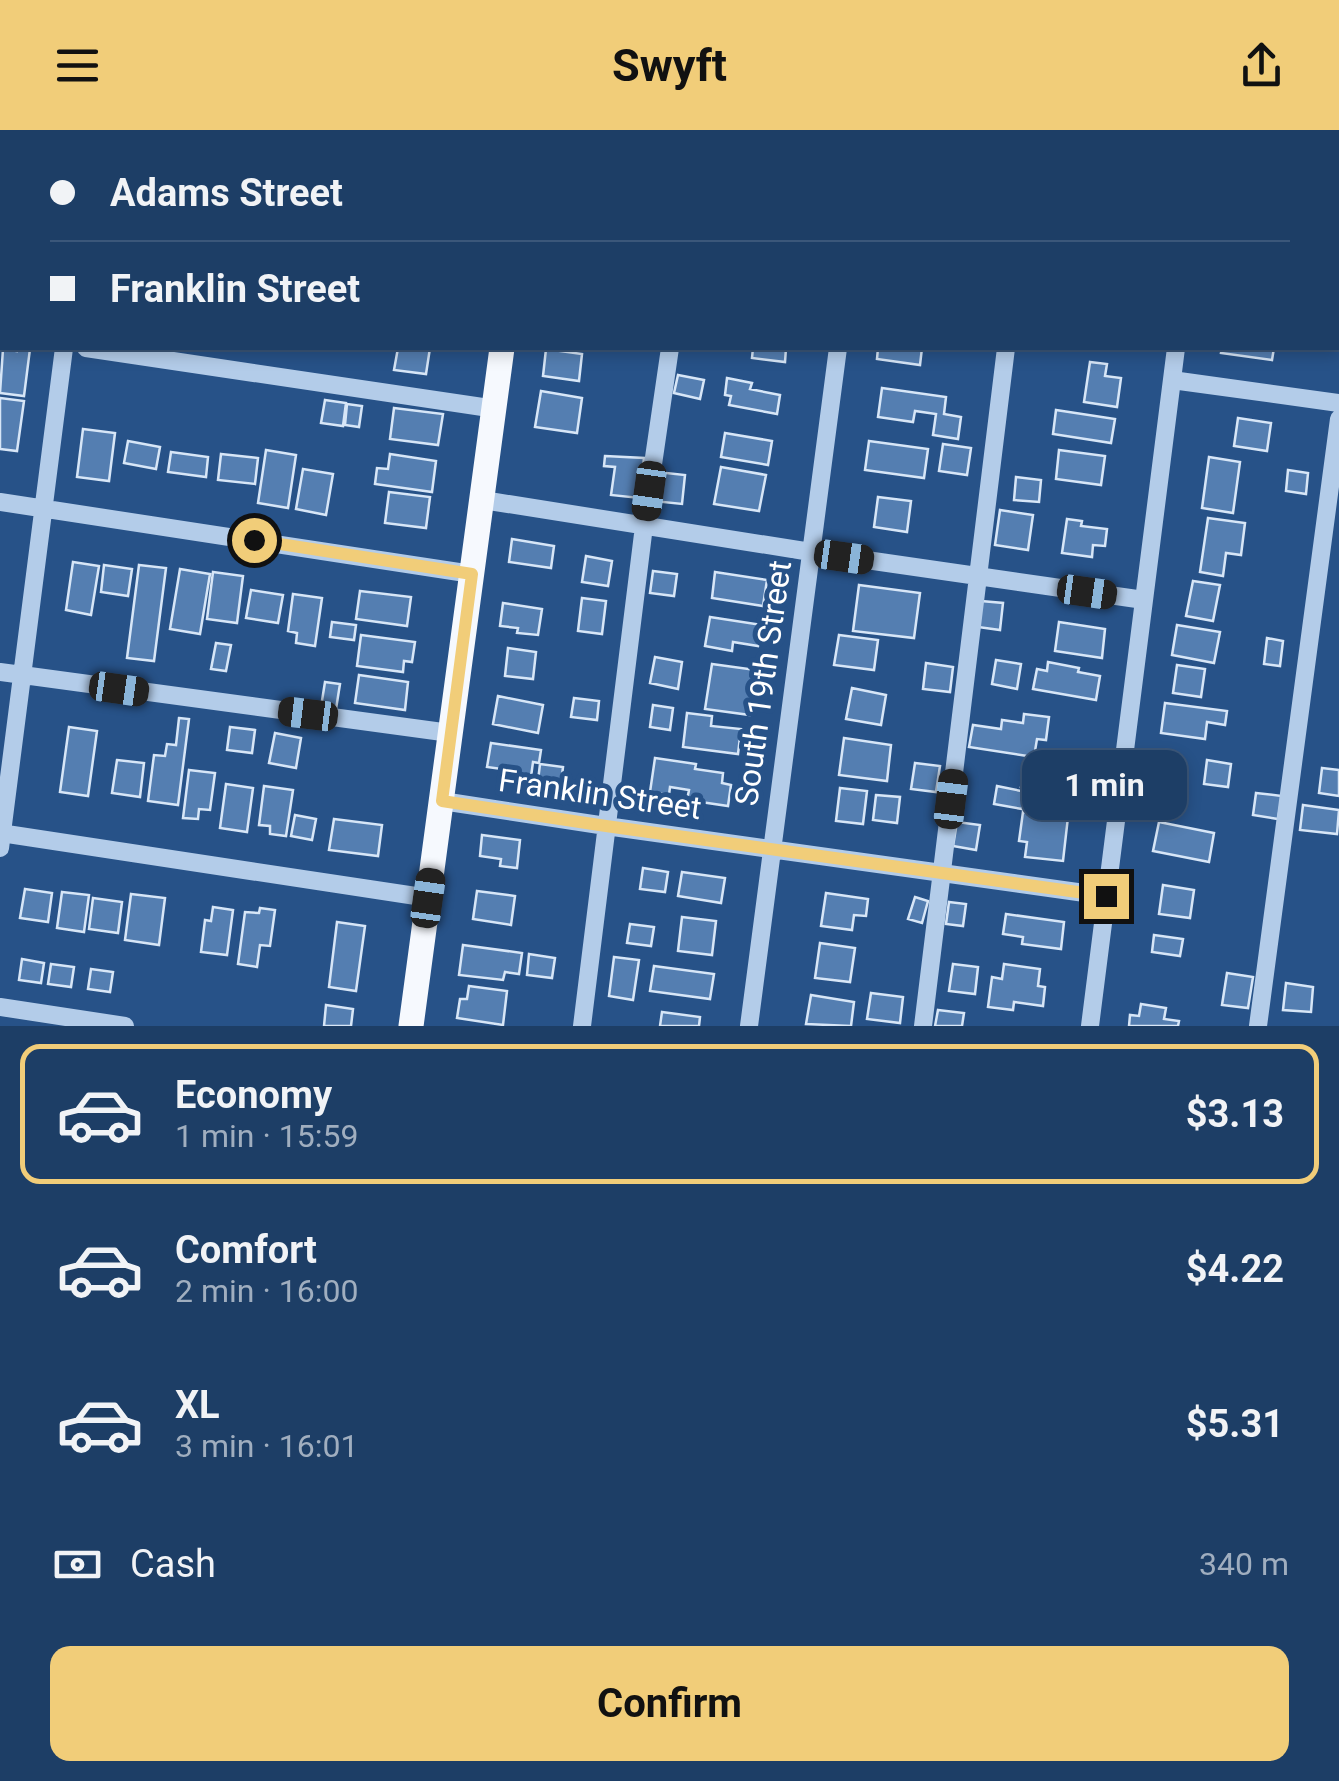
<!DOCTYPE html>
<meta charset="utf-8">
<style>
:root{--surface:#1d3e66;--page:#25456c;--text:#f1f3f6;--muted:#a0aebf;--line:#3b577a;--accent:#f1cd79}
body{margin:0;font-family:Roboto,sans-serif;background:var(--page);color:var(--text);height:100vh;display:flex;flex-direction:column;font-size:38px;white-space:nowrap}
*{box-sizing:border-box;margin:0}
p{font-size:32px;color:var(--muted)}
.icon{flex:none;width:55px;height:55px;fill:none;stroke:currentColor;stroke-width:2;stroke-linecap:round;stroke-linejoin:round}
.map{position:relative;height:896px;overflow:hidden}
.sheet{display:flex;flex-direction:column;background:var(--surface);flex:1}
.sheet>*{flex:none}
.top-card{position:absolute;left:0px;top:0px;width:1340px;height:220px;box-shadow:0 5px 15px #0003,0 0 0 2px var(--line);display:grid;align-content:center;height:220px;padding:0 50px;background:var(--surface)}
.end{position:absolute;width:45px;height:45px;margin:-22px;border:12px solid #f1cd79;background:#111;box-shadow:0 0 0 5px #111}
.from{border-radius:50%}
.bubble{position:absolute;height:70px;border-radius:20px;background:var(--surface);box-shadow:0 5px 15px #0003,0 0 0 2px var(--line);font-size:32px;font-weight:700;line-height:70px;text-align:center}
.car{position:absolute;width:30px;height:60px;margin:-30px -15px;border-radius:12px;box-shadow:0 0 8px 2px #0007;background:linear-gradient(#222 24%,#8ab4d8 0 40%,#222 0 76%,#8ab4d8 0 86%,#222 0)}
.top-card b{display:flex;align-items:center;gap:35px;height:95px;font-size:38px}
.top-card b+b{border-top:2px solid var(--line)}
.top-card i{width:25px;height:25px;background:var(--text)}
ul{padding:18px 0 0;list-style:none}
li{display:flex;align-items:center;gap:30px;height:140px;margin:0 20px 15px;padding:0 30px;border:5px solid transparent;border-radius:20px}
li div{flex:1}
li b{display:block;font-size:38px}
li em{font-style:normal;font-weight:700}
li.active{border-color:var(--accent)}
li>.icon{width:90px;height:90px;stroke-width:1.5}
.pay{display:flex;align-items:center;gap:25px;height:110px;padding:0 50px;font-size:38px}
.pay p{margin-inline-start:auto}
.action{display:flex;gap:20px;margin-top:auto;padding:20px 50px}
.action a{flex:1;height:115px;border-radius:20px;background:var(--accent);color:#111;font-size:40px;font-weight:700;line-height:115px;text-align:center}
header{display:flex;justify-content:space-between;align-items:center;height:130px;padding:0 50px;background:var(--accent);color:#111;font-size:45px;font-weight:700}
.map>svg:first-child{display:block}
.building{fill:#547eb1;stroke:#d7e6f7;stroke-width:2.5}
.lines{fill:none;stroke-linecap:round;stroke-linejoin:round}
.minor{stroke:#b3cce9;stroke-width:18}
.major{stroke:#f6f9fe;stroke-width:25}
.route{stroke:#f1cd79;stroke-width:12}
.labels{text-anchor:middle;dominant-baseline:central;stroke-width:10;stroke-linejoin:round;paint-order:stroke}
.street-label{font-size:32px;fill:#fff;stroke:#275288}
</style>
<header><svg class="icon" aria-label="menu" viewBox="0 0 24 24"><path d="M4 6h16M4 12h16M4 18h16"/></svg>Swyft<svg class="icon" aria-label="share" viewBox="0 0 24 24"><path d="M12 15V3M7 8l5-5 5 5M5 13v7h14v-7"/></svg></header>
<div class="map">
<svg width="1339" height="896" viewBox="0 0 1339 896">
<rect width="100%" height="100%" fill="#275288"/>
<path class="building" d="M18,218l12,1 -6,47 -24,-3 3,-44 14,2z
M398,218h32l-4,26 -32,-4z
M753,218h33l-1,14 -33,-4z
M878,218h44l-2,17 -43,-6z
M1222,218h52l-2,12 -51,-7z
M546,219l36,5 -3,27 -36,-5z
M1090,232l17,2 -2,12 16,2 -4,29 -33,-5z
M678,245l26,5 -4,19 -26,-6z
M727,248l25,5 -2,6 30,6 -3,19 -48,-9 2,-9 -6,-1z
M882,258l64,9 -2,17 17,3 -3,22 -25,-4 3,-21 -21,-3 -2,11 -35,-5z
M541,261l41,7 -5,35 -42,-6z
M0,268l24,3 -7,50 -17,-2z
M325,270l21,3 -3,23 -22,-3z
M347,274l15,2 -3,21 -14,-2z
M394,278l49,6 -5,31 -48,-6z
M1056,280l59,9 -4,24 -58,-9z
M1238,288l33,5 -4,28 -33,-5z
M83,299l32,4 -6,48 -32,-4z
M725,303l47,8 -4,24 -47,-8z
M128,311l32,6 -4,22 -32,-6z
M869,311l59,8 -4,29 -59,-8z
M943,314l28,4 -4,27 -28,-4z
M266,320l30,5 -8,53 -30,-5z
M1059,320l46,6 -4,29 -45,-6z
M171,322l37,5 -2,20 -38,-5z
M221,324l37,4 -3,26 -37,-4z
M390,324l46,7 -4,31 -57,-8 2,-16 11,1z
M605,326l39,2 -5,40 -28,-3 4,-28 -11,-1z
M1209,327l31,5 -7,51 -31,-5z
M721,337l45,8 -7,36 -45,-7z
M303,339l30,5 -7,41 -30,-6z
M1288,340l20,3 -2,21 -20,-3z
M657,342l28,3 -3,29 -29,-3z
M1016,347l25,3 -2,22 -25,-2z
M389,362l41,5 -4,31 -41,-5z
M878,367l33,4 -4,31 -33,-5z
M1000,380l33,5 -5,35 -33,-5z
M1208,388l37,5 -4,32 -15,-2 -3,23 -23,-4z
M1067,389l15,2 -1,5 26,3 -2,17 -12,-1 -1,12 -30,-4z
M512,409l42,7 -3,22 -42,-6z
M586,426l26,5 -4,25 -26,-4z
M73,432l26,4 -8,49 -25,-5z
M104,435l28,4 -4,27 -27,-4z
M139,435l27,3 -12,93 -27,-3z
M180,439l30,5 -10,60 -30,-5z
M653,441l24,3 -3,22 -24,-3z
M213,442l30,4 -6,47 -30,-4z
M715,442l52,8 -4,26 -51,-8z
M1193,451l27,4 -7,36 -27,-5z
M859,455l61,8 -6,45 -61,-7z
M251,460l32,5 -5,28 -32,-5z
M360,461l51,6 -4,29 -51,-7z
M293,464l29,4 -7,48 -19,-3 1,-10 -9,-2z
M582,468l24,3 -4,33 -24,-3z
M981,471l22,2 -3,27 -22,-3z
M503,473l39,6 -4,26 -21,-2 1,-5 -18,-2z
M710,487l52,8 -4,21 -25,-4 -1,9 -27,-5z
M332,492l24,3 -2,15 -24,-3z
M1059,492l46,7 -3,29 -47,-7z
M1177,495l43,7 -6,31 -42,-8z
M361,505l54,7 -3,20 -8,-1 -1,11 -46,-6z
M839,505l39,5 -4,30 -40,-5z
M1267,508l16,3 -3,25 -16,-2z
M216,513l15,2 -5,26 -15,-2z
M508,518l28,4 -3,27 -28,-3z
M655,527l27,5 -4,27 -28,-6z
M996,530l25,4 -4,25 -25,-5z
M1048,532l31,6 -1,4 22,4 -4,24 -63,-11 4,-20 10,2z
M926,533l27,4 -3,25 -27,-3z
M712,534l44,6 -6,45 -45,-6z
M1177,535l28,4 -4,28 -28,-4z
M359,545l49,7 -3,28 -50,-7z
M325,552l15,2 -4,25 -15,-2z
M852,558l34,7 -5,30 -35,-6z
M498,566l45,9 -5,28 -45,-9z
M574,568l25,3 -2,19 -26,-3z
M1165,573l62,8 -2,14 -18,-3 -2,17 -44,-6z
M653,575l20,3 -3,22 -20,-3z
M687,583l25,3 -1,10 30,3 -3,25 -55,-7z
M1024,584l25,3 -3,23 -9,-1 -3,18 -65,-10 4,-22 28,4 1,-9 21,3z
M179,588l10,1 -11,86 -30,-4 6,-46 11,1 2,-12 9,1z
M69,597l28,4 -9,65 -28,-4z
M230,597l25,3 -3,23 -25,-3z
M275,603l26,5 -5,30 -27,-5z
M844,608l47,7 -4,36 -48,-6z
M491,613l50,7 -2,13 -6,-1 -3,22 -30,-4 2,-11 -15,-2z
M655,628l41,6 -1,5 28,4 -1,10 9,2 -3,21 -41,-6 2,-10 -19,-3 -1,8 -19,-3z
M117,630l27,3 -4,34 -28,-4z
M1207,630l24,4 -3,23 -24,-3z
M1026,632l49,9 -4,25 -50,-9z
M915,633l25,3 -4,26 -25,-3z
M540,634l23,3 -3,25 -23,-3z
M1322,638l17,2v26l-20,-3z
M189,640l26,3 -5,37 -11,-1 -1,10 -15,-1z
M226,654l27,4 -6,44 -27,-4z
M264,656l29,4 -7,46 -16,-2v-8l-11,-1z
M997,656l29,6 -4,17 -28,-5z
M840,658l27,3 -4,33 -27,-3z
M1256,663l26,3 -4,23 -25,-4z
M876,665l24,2 -3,26 -24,-3z
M1303,675l36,5 -2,24 -37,-4z
M1023,682l45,5 -5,44 -38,-4 2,-15 -8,-1z
M295,685l21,4 -4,21 -21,-4z
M334,689l48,6 -4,31 -49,-6z
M957,692l23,3 -4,25 -23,-4z
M1159,692l55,11 -5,29 -56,-11z
M482,705l38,5 -3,28 -17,-2 1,-7 -21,-3z
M643,738l25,4 -3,20 -25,-3z
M682,742l43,6 -4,25 -43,-7z
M1163,755l31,5 -4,28 -31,-4z
M25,759l27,4 -4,29 -28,-4z
M477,761l38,5 -4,29 -38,-6z
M62,762l27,3 -5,37 -27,-4z
M826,763l42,6 -2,17 -12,-1 -2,15 -31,-4z
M131,764l34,4 -6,47 -34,-5z
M915,767l13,4 -6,22 -14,-4z
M93,768l29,4 -4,31 -29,-4z
M949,772l17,2 -3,22 -17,-2z
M213,777l20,3 -6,45 -26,-3 4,-32 6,1z
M260,778l15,2 -5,36 -10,-1 -3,22 -19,-3 7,-52 14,1z
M1006,784l58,8 -3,27 -39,-5 1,-7 -20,-3z
M682,787l34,4 -4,34 -34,-4z
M337,792l28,4 -9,65 -27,-4z
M630,794l24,3 -3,19 -24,-3z
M1154,805l29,4 -3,17 -28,-4z
M820,813l35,5 -5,34 -35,-4z
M463,815l59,8 -3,21 -14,-2 -2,8 -44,-5z
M529,824l26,4 -3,20 -25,-3z
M614,827l25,3 -6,40 -24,-4z
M22,829l22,4 -3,20 -22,-3z
M51,834l23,3 -3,20 -23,-3z
M953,834l25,3 -3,27 -26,-3z
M1004,834l36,5 -2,17 7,1 -2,19 -29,-4 -1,8 -25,-3 4,-30 10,2z
M654,836l60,8 -4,25 -60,-8z
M91,839l22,3 -3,20 -22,-3z
M1227,843l26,4 -5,31 -26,-3z
M1286,853l27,4 -2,25 -28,-2z
M469,856l38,5 -4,34 -46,-7 3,-19h7z
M871,863l32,4 -3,26 -33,-4z
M811,865l43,7 -3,24 -45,-2z
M1141,874l25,4 -2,11 15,2 -1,5h-49l1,-11 9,1z
M326,875l27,4 -2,17h-27z
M938,880l26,3 -2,13h-27z
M662,882l38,5 -1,9h-39z"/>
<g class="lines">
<path class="minor" d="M92,2v-2
M584,2v-2
M865,2l1,-2
M1203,2v-2
M0,30l2,1
M0,205l2,1
M86,218l410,61
M1172,250l167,23
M483,370l328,52 333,48
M0,372l472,72
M0,542l450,61
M442,671l164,25 500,70
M0,703l429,65
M0,718l64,-500
M0,877l125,19
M582,896l62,-500 26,-178
M749,896l89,-678
M923,896l83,-678
M1090,896l86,-678
M1258,896l81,-607"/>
<path class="major" d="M512,0v2
M533,2l1,-2
M411,896l91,-678"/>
</g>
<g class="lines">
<path class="route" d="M254,410l218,34 -30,227 164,25 500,70"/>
</g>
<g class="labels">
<g class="street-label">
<text transform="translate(763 553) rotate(-82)">South 19th Street</text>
<text transform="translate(600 664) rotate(8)">Franklin Street</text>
</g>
</g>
</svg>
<i class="end from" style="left:254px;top:410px"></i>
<i class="end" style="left:1106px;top:766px"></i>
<div class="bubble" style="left:1022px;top:620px;width:165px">1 min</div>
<i class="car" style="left:649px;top:361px;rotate:188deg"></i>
<i class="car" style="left:844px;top:427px;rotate:98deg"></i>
<i class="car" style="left:1087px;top:462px;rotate:98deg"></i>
<i class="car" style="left:119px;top:559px;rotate:98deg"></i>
<i class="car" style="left:308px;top:584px;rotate:277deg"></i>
<i class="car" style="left:951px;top:669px;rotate:7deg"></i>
<i class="car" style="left:428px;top:768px;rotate:8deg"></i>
<div class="top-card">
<b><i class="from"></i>Adams Street</b>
<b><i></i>Franklin Street</b>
</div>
</div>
<section class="sheet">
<ul>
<li class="active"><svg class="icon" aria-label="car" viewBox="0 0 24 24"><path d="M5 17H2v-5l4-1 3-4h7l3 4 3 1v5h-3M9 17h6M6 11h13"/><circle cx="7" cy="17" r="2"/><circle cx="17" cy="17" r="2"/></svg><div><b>Economy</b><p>1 min · 15:59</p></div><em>$3.13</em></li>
<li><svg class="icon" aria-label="car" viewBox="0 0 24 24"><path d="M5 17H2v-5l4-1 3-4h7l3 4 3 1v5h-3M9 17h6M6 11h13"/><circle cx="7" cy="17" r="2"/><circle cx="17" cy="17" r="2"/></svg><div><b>Comfort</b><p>2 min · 16:00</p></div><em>$4.22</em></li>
<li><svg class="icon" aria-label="car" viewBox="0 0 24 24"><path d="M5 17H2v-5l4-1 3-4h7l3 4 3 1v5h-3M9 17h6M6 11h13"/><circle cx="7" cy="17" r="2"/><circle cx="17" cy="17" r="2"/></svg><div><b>XL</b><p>3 min · 16:01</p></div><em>$5.31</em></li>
</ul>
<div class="pay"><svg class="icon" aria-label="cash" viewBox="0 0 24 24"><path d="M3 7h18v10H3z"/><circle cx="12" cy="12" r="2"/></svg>Cash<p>340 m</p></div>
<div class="action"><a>Confirm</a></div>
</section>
